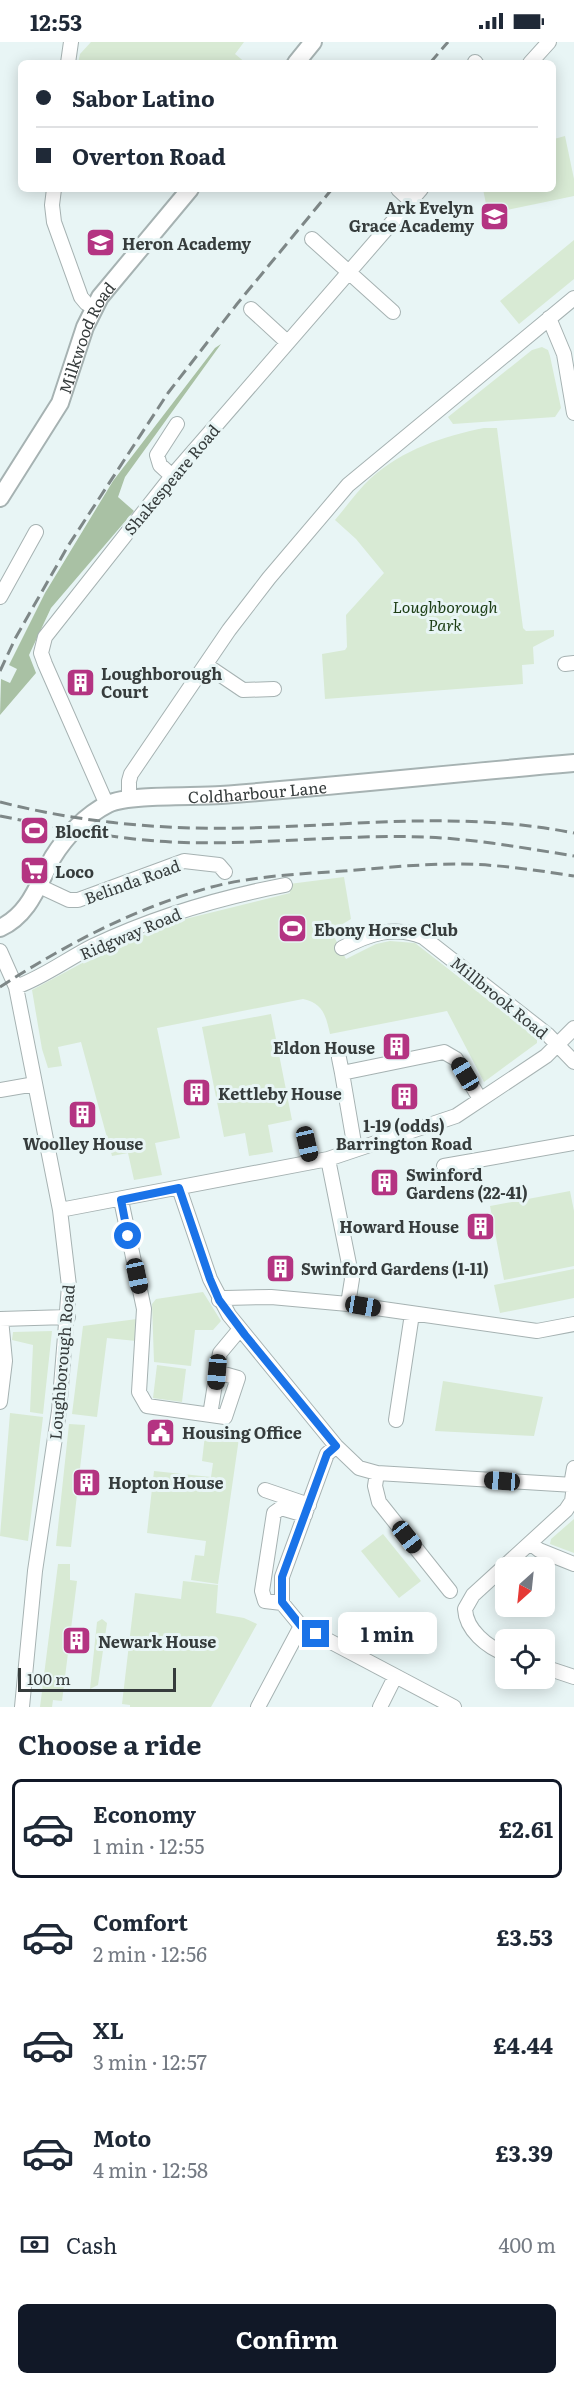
<!DOCTYPE html>
<meta charset="utf-8">
<style>
:root{--surface:#fff;--page:#f6f6f7;--text:#1f2937;--muted:#747a83;--line:#e0e1e3;--accent:#111827}
body{margin:0;font-family:Literata,serif;background:var(--page);color:var(--text);height:100vh;display:flex;flex-direction:column;font-size:22px;white-space:nowrap}
*{box-sizing:border-box;margin:0}
p{font-size:20px;color:var(--muted)}
.icon{flex:none;width:33px;height:33px;fill:none;stroke:currentColor;stroke-width:2;stroke-linecap:round;stroke-linejoin:round}
.map{position:relative;height:1665px;overflow:hidden}
.details{display:flex;flex-direction:column;background:var(--surface);flex:1}
.details>*{flex:none}
.guide{position:absolute;left:18px;top:18px;width:538px;height:132px;border-radius:9px;box-shadow:0 3px 15px #0003;display:grid;align-content:center;height:132px;padding:0 18px;background:var(--surface)}
.needle{width:39px;rotate:207deg}
.buttons{position:absolute;left:495px;top:1515px;display:grid;gap:12px}
.buttons a{display:grid;place-items:center;width:60px;height:60px;border-radius:9px;background:var(--surface);box-shadow:0 3px 15px #0003;font-size:30px}
.scale{position:absolute;left:18px;bottom:15px;width:158px;box-sizing:border-box;padding-left:6px;border:3px solid #363c3c;border-top:0;font-size:16px;line-height:21px;white-space:nowrap;color:#363c3c;-webkit-text-stroke:4px #e8f5f5;paint-order:stroke}
.end{position:absolute;width:27px;height:27px;margin:-14px;border:8px solid #1a73e8;background:#fff;box-shadow:0 0 0 3px #fff}
.from{border-radius:50%}
.bubble{position:absolute;height:42px;border-radius:9px;background:var(--surface);box-shadow:0 3px 15px #0003;font-size:20px;font-weight:700;line-height:42px;text-align:center}
.car{position:absolute;width:18px;height:36px;margin:-18px -9px;border-radius:8px;box-shadow:0 0 4px 2px #0007;background:linear-gradient(#222 24%,#8ab4d8 0 40%,#222 0 76%,#8ab4d8 0 86%,#222 0)}
.guide b{display:flex;align-items:center;gap:21px;height:57px;font-size:22px}
.guide b+b{border-top:2px solid var(--line)}
.guide i{width:15px;height:15px;background:var(--text)}
ul{padding:0;list-style:none}
li{display:flex;align-items:center;gap:18px;height:99px;margin:0 12px 9px;padding:0 6px;border:3px solid transparent;border-radius:9px}
li div{flex:1}
li b{display:block;font-size:22px}
li em{font-style:normal;font-weight:700}
li.on{border-color:var(--accent)}
li>.icon{width:54px;height:54px;stroke-width:1.5}
h2{padding:0 18px;font-size:27px;line-height:72px}
.pay{display:flex;align-items:center;gap:15px;height:66px;padding:0 18px;font-size:22px}
.pay p{margin-inline-start:auto}
.action{display:flex;gap:12px;margin-top:auto;padding:12px 18px}
.action a{flex:1;height:69px;border-radius:9px;background:var(--accent);color:#fff;font-size:24px;font-weight:700;line-height:69px;text-align:center}
.status{display:flex;justify-content:space-between;align-items:center;height:42px;padding:0 30px;background:var(--surface);direction:ltr}
.status svg{height:16px;fill:currentColor}
.map>svg:first-child{display:block}
.green{fill:#d8ead4}
.forest{fill:#a9c1a4}
.lines{fill:none;stroke-linecap:round;stroke-linejoin:round}
.minor-casing{stroke:#a6b2b2;stroke-width:16}
.major-casing{stroke:#a6b2b2;stroke-width:20}
.minor{stroke:#fff;stroke-width:14}
.major{stroke:#fff;stroke-width:16}
.rail{stroke:#7e8787;stroke-width:3;stroke-dasharray:12 6;stroke-linecap:butt}
.route{stroke:#1a73e8;stroke-width:8}
.labels{text-anchor:middle;dominant-baseline:central;stroke-width:6;stroke-linejoin:round;paint-order:stroke}
.poi-label{font-size:16px;font-weight:bold;fill:#363c3c;stroke:#e8f5f5;text-anchor:start}
.street-label{font-size:16px;fill:#363c3c;stroke:#e8f5f5}
.park-label{font-size:16px;font-style:italic;fill:#1c3d14;stroke:#e8f5f5}
</style>
<div class="status"><b>12:53</b><svg viewBox="0 0 49 12"><path d="M0 12V9h3v3zM5 12V6h3v6zM10 12V3h3v9zM15 12V0h3v12zM26 1h20v11H26zM47 4h2v5h-2z"/></svg></div>
<div class="map">
<svg width="574" height="1665" viewBox="0 0 574 1665">
<rect width="100%" height="100%" fill="#e8f5f5"/>
<path class="green" d="M91,0h153l-9,12 11,9h-168l2,-9z
M565,94l9,43v17l-86,18 -5,-25h71v-50z
M574,198v39l-55,45 -19,-23z
M542,305l6,3 2,6 11,52 -6,9 -102,7 -5,-7 84,-67z
M484,386h13l26,200 3,3 28,-1v6l-21,11 1,17 -12,1 1,19 -198,15 -3,-45 23,-4 2,-3 -1,-32 38,-42 -28,-34 -21,-19c12,-14 23,-30 36,-42 31,-28 73,-42 113,-50z
M344,835l7,42 -20,12 15,28 30,-15 14,-3 25,2 99,77 23,20v3l-53,39 -37,-71 -117,23c-4,-18 -7,-31 -27,-35l-146,29 23,110 -25,5 7,32 -28,5 -6,-27 -16,3 -31,-114 -23,5 4,19 -14,2 -6,-19 -10,-59 54,-29 87,-39 117,-29 -1,-9z
M271,972l21,106 -24,5 5,27 -24,4 -4,-23 -21,4 -22,-110z
M570,1149l4,20v55l-70,14 -14,-74z
M574,1227v29l-74,15 -6,-28z
M203,1250l18,29 -8,9h-18l-4,36 -37,-4 -2,-58 4,-5z
M137,1277l-1,22 -29,-3 -10,79 -25,-3 11,-88z
M52,1289l-9,83 -13,-2 3,-67 -21,-5 1,-8z
M157,1323l29,4 -4,33 -29,-4z
M443,1339l100,16 -9,39 -99,-5z
M10,1371l33,4 -15,124 -28,-5z
M69,1382l16,1 -14,122 -15,-1z
M205,1393l34,3 -21,146 -27,-4 4,-25 9,1 2,-15 -59,-8 7,-62 57,6 2,-14 -11,-2z
M574,1477v34l-24,-9 1,-5z
M383,1492l38,47 -22,17 -38,-47z
M58,1522h12v16l7,1 -15,120 -9,-1 -1,7h-12z
M183,1539l35,4 -2,28 28,5 13,6 -46,83h-81v-2l-8,-1 13,-111 46,6z
M102,1577l5,4 -9,62 -8,4 7,-67z"/>
<path class="forest" d="M221,302l-96,133 -7,20 16,14 -83,97 -22,47 7,18 -36,42 1,-36 9,4 7,-14 -8,-4 36,-72 68,-112 102,-133z"/>
<g class="lines">
<defs>
<path id="minor" d="M475,20l1,1
M68,21l3,-21
M530,21l19,-21
M54,147l-2,16 2,17 27,75 5,6 8,4
M398,147l13,12
M312,197l81,73
M251,267l36,33
M549,276l15,36 10,59
M172,434l-12,-11 -3,-10 20,-31
M0,555l36,-65
M565,622l9,-1
M206,623l37,25 31,-1
M129,757v-18l2,-7 98,-144 40,-52 79,-93 226,-187
M107,763l-62,-141 -4,-11 4,-16 127,-161 249,-287
M39,844l30,14h9l106,-39 35,4 6,7
M342,906c27,-14 52,-23 81,-11l125,98 26,27
M0,909l16,36 44,223 9,76 -10,125 -24,160 -13,136
M16,945c28,-10 51,-28 77,-41 61,-29 125,-48 192,-61
M339,1016l3,15
M0,1048l35,-6
M307,1102l4,18
M355,1107l-13,-76 102,-21 12,7 24,40
M328,1117l24,120 -4,25
M444,1124l130,-23
M179,1146l31,91 19,36 107,131 23,22 18,5 197,12
M121,1158l23,109 -5,83 8,14 78,11 13,-39 -21,-6
M60,1168l268,-51 128,-43 90,-60 28,-28
M219,1258l6,-2 46,-1 77,7 189,27 37,-7
M0,1277l68,-2
M0,1360l5,-41 -4,-42
M210,1373l10,-62 20,-24
M396,1378l16,-106
M336,1404l-9,8 -45,123v26l19,23 153,81
M377,1431l-2,13 4,16 71,89
M571,1443l3,-17
M265,1448l44,15
M530,1501l9,7 35,14
M282,1561l-17,-2 -3,-10 12,-78 7,-5 24,7
M506,1612c-19,-7 -40,-24 -41,-45l8,-14 93,-85 6,-9 2,-15
M544,1625l30,10
M258,1665l43,-81
M380,1665l15,-30"/>
<g id="major">
<path d="M296,21l17,-21"/>
<path id="s1" d="M0,456l60,-95 25,-76 15,-30 90,-108"/>
<path id="s2" d="M0,886c30,-14 38,-44 53,-71 13,-21 33,-42 55,-53 21,-10 86,-7 113,-9 118,-9 235,-22 353,-32"/>
</g>
</defs>
<use href="#minor" class="minor-casing"/>
<use href="#major" class="major-casing"/>
<use href="#minor" class="minor"/>
<use href="#major" class="major"/>
<path class="rail" d="M430,21l18,-21
M0,629l16,-34 52,-91 100,-153 69,-89 95,-115
M0,760c82,21 163,28 248,26 112,-3 214,-17 326,5
M0,774c56,11 113,23 171,26 85,4 169,-8 254,-5 50,2 100,11 149,19
M0,945c65,-42 133,-78 208,-99 43,-12 91,-14 135,-17 38,-3 76,-7 114,-7 39,0 78,6 117,12"/>
</g>
<g class="lines">
<path class="route" d="M128,1194l-7,-36 58,-12 31,91 9,21 26,35 91,111 -9,8 -45,123v25l19,24 15,8"/>
</g>
<defs>
<symbol id="school-square" viewBox="-11 -11 22 22"><rect x="-9" y="-9" width="18" height="18" rx="4" fill="#b43482" stroke="#e8f5f5"/><path d="M0-5L7-2L0 1L-7-2ZM-4 1L0 2.5L4 1V4Q0 6-4 4Z" fill="#fff"/></symbol>
<symbol id="building-square" viewBox="-11 -11 22 22"><rect x="-9" y="-9" width="18" height="18" rx="4" fill="#b43482" stroke="#e8f5f5"/><path d="M-4-6H4V6H1V3H-1V6H-4ZM-2.5-4.3h1.7v1.8h-1.7ZM.8-4.3h1.7v1.8H.8ZM-2.5-1h1.7V.8h-1.7ZM.8-1h1.7V.8H.8Z" fill="#fff"/></symbol>
<symbol id="stadium-square" viewBox="-11 -11 22 22"><rect x="-9" y="-9" width="18" height="18" rx="4" fill="#b43482" stroke="#e8f5f5"/><path d="M0-5a6.5 5 0 1 0 0 10a6.5 5 0 1 0 0-10ZM-3.5-1.8h7v3.6h-7Z" fill="#fff"/></symbol>
<symbol id="supermarket-square" viewBox="-11 -11 22 22"><rect x="-9" y="-9" width="18" height="18" rx="4" fill="#b43482" stroke="#e8f5f5"/><path d="M-6-5.5h2.5l.6 2H6L4.5 2H-2.5L-4.4-4H-6ZM-1.5 3.2a1.3 1.3 0 1 0 .1 0ZM3 3.2a1.3 1.3 0 1 0 .1 0Z" fill="#fff"/></symbol>
<symbol id="civic-square" viewBox="-11 -11 22 22"><rect x="-9" y="-9" width="18" height="18" rx="4" fill="#b43482" stroke="#e8f5f5"/><path d="M-.6-6.5H3V-4.5H.6V-3L4-1V1h2V6H-6V1h2V-1L-.6-3ZM-1.2 2.5V6h2.4V2.5Z" fill="#fff"/></symbol>
</defs>
<g fill-rule="evenodd">
<use href="#school-square" x="478" y="158" width="33" height="33"/>
<use href="#school-square" x="84" y="184" width="33" height="33"/>
<use href="#building-square" x="64" y="624" width="33" height="33"/>
<use href="#stadium-square" x="18" y="772" width="33" height="33"/>
<use href="#supermarket-square" x="18" y="812" width="33" height="33"/>
<use href="#stadium-square" x="276" y="870" width="33" height="33"/>
<use href="#building-square" x="380" y="988" width="33" height="33"/>
<use href="#building-square" x="180" y="1034" width="33" height="33"/>
<use href="#building-square" x="388" y="1038" width="33" height="33"/>
<use href="#building-square" x="66" y="1056" width="33" height="33"/>
<use href="#building-square" x="368" y="1124" width="33" height="33"/>
<use href="#building-square" x="464" y="1168" width="33" height="33"/>
<use href="#building-square" x="264" y="1210" width="33" height="33"/>
<use href="#civic-square" x="144" y="1374" width="33" height="33"/>
<use href="#building-square" x="70" y="1424" width="33" height="33"/>
<use href="#building-square" x="60" y="1582" width="33" height="33"/>
</g>
<g class="labels">
<g class="poi-label">
<text x="474" y="165" text-anchor="end">Ark Evelyn<tspan x="474" dy="18">Grace Academy</tspan></text>
<text x="122" y="201">Heron Academy</text>
<text x="101" y="631">Loughborough<tspan x="101" dy="18">Court</tspan></text>
<text x="55" y="789">Blocfit</text>
<text x="55" y="829">Loco</text>
<text x="314" y="887">Ebony Horse Club</text>
<text x="375" y="1005" text-anchor="end">Eldon House</text>
<text x="218" y="1051">Kettleby House</text>
<text x="404" y="1083" text-anchor="middle">1-19 (odds)<tspan x="404" dy="18">Barrington Road</tspan></text>
<text x="83" y="1101" text-anchor="middle">Woolley House</text>
<text x="406" y="1132">Swinford<tspan x="406" dy="18">Gardens (22-41)</tspan></text>
<text x="459" y="1184" text-anchor="end">Howard House</text>
<text x="301" y="1226">Swinford Gardens (1-11)</text>
<text x="182" y="1390">Housing Office</text>
<text x="108" y="1440">Hopton House</text>
<text x="98" y="1599">Newark House</text>
</g>
<g class="street-label">
<text stroke="none"><textPath href="#s1" startOffset="183">Milkwood Road</textPath></text>
<text transform="translate(171 437) rotate(-50)">Shakespeare Road</text>
<text stroke="none"><textPath href="#s2" startOffset="318">Coldharbour Lane</textPath></text>
<text transform="translate(132 839) rotate(-20)">Belinda Road</text>
<text transform="translate(130 891) rotate(-23)">Ridgway Road</text>
<text transform="translate(500 955) rotate(39)">Millbrook Road</text>
<text transform="translate(61 1320) rotate(-85)">Loughborough Road</text>
</g>
<g class="park-label">
<text x="445" y="564">Loughborough<tspan x="445" dy="18">Park</tspan></text>
</g>
</g>
</svg>
<div class="buttons">
<a><svg class="needle" viewBox="-14 -14 28 28"><path d="M0-13l5 13h-10z" fill="#e53935"/><path d="M0 13l5-13h-10z" fill="#747a83"/></svg></a>
<a><svg class="icon" aria-label="locate" viewBox="0 0 24 24"><circle cx="12" cy="12" r="6"/><path d="M12 2v4M12 18v4M2 12h4M18 12h4"/></svg></a>
</div>
<div class="scale">100 m</div>
<i class="end from" style="left:128px;top:1194px"></i>
<i class="end" style="left:316px;top:1592px"></i>
<div class="bubble" style="left:338px;top:1570px;width:99px">1 min</div>
<i class="car" style="left:465px;top:1032px;rotate:329deg"></i>
<i class="car" style="left:307px;top:1102px;rotate:167deg"></i>
<i class="car" style="left:137px;top:1234px;rotate:168deg"></i>
<i class="car" style="left:363px;top:1264px;rotate:99deg"></i>
<i class="car" style="left:217px;top:1330px;rotate:185deg"></i>
<i class="car" style="left:502px;top:1439px;rotate:274deg"></i>
<i class="car" style="left:407px;top:1495px;rotate:142deg"></i>
<div class="guide">
<b><i class="from"></i>Sabor Latino</b>
<b><i></i>Overton Road</b>
</div>
</div>
<section class="details">
<h2>Choose a ride</h2>
<ul>
<li class="on"><svg class="icon" aria-label="car" viewBox="0 0 24 24"><path d="M5 17H2v-5l4-1 3-4h7l3 4 3 1v5h-3M9 17h6M6 11h13"/><circle cx="7" cy="17" r="2"/><circle cx="17" cy="17" r="2"/></svg><div><b>Economy</b><p>1 min · 12:55</p></div><em>£2.61</em></li>
<li><svg class="icon" aria-label="car" viewBox="0 0 24 24"><path d="M5 17H2v-5l4-1 3-4h7l3 4 3 1v5h-3M9 17h6M6 11h13"/><circle cx="7" cy="17" r="2"/><circle cx="17" cy="17" r="2"/></svg><div><b>Comfort</b><p>2 min · 12:56</p></div><em>£3.53</em></li>
<li><svg class="icon" aria-label="car" viewBox="0 0 24 24"><path d="M5 17H2v-5l4-1 3-4h7l3 4 3 1v5h-3M9 17h6M6 11h13"/><circle cx="7" cy="17" r="2"/><circle cx="17" cy="17" r="2"/></svg><div><b>XL</b><p>3 min · 12:57</p></div><em>£4.44</em></li>
<li><svg class="icon" aria-label="car" viewBox="0 0 24 24"><path d="M5 17H2v-5l4-1 3-4h7l3 4 3 1v5h-3M9 17h6M6 11h13"/><circle cx="7" cy="17" r="2"/><circle cx="17" cy="17" r="2"/></svg><div><b>Moto</b><p>4 min · 12:58</p></div><em>£3.39</em></li>
</ul>
<div class="pay"><svg class="icon" aria-label="cash" viewBox="0 0 24 24"><path d="M3 7h18v10H3z"/><circle cx="12" cy="12" r="2"/></svg>Cash<p>400 m</p></div>
<div class="action"><a>Confirm</a></div>
</section>
